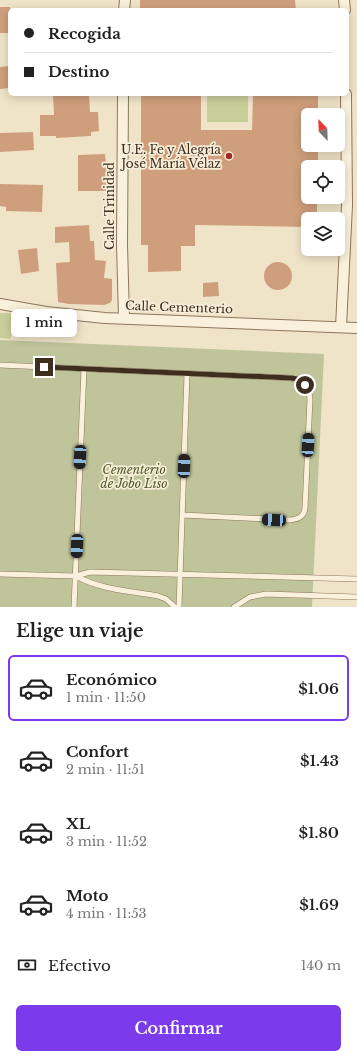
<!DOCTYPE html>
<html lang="es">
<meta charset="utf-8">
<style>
:root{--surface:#fff;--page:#f2f2f2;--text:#222;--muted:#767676;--line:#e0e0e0;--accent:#7c3aed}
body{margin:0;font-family:"Libre Baskerville",serif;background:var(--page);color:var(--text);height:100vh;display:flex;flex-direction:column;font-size:15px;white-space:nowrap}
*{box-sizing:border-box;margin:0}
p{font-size:13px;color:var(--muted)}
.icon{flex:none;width:22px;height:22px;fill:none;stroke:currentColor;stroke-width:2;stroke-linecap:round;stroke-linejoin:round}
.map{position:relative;height:607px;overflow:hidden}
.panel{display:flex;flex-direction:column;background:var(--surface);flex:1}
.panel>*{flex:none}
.guide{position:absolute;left:8px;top:8px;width:341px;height:88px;border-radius:6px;box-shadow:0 2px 10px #0003;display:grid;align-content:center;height:88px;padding:0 16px;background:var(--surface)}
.needle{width:26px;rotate:337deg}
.controls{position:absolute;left:301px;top:108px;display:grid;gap:8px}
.controls a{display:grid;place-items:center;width:44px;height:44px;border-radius:6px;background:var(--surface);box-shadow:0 2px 10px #0003;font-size:20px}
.end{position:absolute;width:18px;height:18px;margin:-9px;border:5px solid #3d2e20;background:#fff;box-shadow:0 0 0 2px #fff}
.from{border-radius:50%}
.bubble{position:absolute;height:28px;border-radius:6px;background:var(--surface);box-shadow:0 2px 10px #0003;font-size:13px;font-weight:600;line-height:28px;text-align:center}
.car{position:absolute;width:12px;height:24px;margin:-12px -6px;border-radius:5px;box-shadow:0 0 3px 1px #0007;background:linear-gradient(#222 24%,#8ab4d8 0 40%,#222 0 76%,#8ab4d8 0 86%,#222 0)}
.guide b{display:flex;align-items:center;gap:14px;height:38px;font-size:15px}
.guide b+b{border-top:1px solid var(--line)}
.guide i{width:10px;height:10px;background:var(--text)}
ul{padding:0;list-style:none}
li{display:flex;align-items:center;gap:12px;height:66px;margin:0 8px 6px;padding:0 8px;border:2px solid transparent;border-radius:6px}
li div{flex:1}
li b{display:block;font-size:15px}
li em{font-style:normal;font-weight:600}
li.on{border-color:var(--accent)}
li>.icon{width:36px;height:36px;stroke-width:1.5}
h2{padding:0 16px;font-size:18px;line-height:48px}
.pay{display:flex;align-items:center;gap:10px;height:44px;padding:0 16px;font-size:15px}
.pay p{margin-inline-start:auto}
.primary-button{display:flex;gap:8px;margin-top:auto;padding:8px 16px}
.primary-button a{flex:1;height:46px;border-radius:6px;background:var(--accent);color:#fff;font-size:16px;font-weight:600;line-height:46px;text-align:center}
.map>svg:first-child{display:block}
.green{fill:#c9cf9b}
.cemetery{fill:#bfc49a}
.building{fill:#cf9f7d}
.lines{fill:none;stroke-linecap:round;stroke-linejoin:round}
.lane-casing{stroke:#8d765c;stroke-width:6}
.street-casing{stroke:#8d765c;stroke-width:12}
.lane{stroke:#faf1dc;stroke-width:5}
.street{stroke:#faf1dc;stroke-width:10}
.route{stroke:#3d2e20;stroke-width:5}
.poi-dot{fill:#9e2a2b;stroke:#f7eed8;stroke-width:1.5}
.labels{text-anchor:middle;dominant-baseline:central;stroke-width:3.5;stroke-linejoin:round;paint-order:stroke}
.poi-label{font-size:12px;fill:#3d2e20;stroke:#f7eed8;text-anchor:end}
.street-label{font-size:12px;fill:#3d2e20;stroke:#f7eed8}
.park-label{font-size:12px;font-style:italic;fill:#4d5a26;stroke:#f7eed8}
</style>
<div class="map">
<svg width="357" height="607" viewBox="0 0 357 607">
<rect width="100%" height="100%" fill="#f0e4c8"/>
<path class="green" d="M207,94h41v28h-41z
M0,313h12l-1,26 -11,-1z"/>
<path class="cemetery" d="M0,340l324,14 -12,253h-312z"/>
<path class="building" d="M140,0h155l1,10h-156z
M0,7h10v26h-10z
M10,66v22l-10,1v-22z
M53,94h36l1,18h8l1,19 -8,1v4l-35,2v-2h-16v-21h14z
M141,94h60v36h51l1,-36h65v20h-10v31h10v22h-10v35h9v17h-9v8l-113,-2v21h-14v25l-33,1v-27h-7z
M33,132l1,18 -34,2v-19z
M105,154l1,10h7v27h-35v-36z
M0,184l43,1 -1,27 -36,-1v-4l-6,-1z
M89,225l1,16h4l1,19 11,1 -2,17 8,1v21l-2,3 -6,2 -35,-1 -11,-2 -2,-39 14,-1 -1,-20 -14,1v-16z
M37,248l2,23 -18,3 -3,-24z
M264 276a14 14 0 1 1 28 0a14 14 0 1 1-28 0Z
M218,282l1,14 -16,1v-14z"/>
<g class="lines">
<defs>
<path id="lane" d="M0,365l291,13c11,3 18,9 19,21l-5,109c-1,9 -7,11 -15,12l-108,-5
M0,574l76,2 14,-4 267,7
M76,576c25,14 55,15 82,20l8,3 9,8
M74,607l10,-238
M179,607l8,-233
M234,607l16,-10 16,-3 91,3"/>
<path id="street" d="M344,0l1,10
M124,10l1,-10
M123,94l-1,151 2,73
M0,304l46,8 59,6 252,10
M341,327l6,-122 -1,-111"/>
</defs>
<use href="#lane" class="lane-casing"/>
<use href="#street" class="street-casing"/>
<use href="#lane" class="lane"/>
<use href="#street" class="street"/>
</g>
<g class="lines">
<path class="route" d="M44,367l247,11 6,1 8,6"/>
</g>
<circle class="poi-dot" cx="229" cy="156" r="4"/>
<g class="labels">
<g class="poi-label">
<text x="221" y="149">U.E. Fe y Alegría<tspan x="221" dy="14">José María Vélaz</tspan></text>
</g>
<g class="street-label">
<text transform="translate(109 206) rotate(-90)">Calle Trinidad</text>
<text transform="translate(179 307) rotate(2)">Calle Cementerio</text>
</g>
<g class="park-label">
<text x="134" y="469">Cementerio<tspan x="134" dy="14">de Jobo Liso</tspan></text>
</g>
</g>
</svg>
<div class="controls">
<a><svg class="needle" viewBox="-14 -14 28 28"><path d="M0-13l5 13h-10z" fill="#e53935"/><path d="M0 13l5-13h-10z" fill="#767676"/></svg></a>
<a><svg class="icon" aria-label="locate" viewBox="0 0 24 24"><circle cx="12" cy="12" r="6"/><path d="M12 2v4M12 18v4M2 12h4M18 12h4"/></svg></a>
<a><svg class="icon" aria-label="layers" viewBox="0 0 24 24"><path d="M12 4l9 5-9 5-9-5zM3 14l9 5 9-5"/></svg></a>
</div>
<i class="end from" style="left:305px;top:385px"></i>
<i class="end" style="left:44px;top:367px"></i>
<div class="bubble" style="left:11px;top:309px;width:66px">1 min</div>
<i class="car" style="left:308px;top:445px;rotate:3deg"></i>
<i class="car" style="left:80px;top:457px;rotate:183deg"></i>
<i class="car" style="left:184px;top:466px;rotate:2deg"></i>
<i class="car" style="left:274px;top:520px;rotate:273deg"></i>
<i class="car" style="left:77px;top:546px;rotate:182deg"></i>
<div class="guide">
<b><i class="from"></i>Recogida</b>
<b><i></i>Destino</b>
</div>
</div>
<section class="panel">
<h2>Elige un viaje</h2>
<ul>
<li class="on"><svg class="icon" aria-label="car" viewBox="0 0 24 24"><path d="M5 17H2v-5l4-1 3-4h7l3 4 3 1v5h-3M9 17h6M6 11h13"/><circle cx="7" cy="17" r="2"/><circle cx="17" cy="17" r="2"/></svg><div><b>Económico</b><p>1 min · 11:50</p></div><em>$1.06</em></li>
<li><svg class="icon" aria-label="car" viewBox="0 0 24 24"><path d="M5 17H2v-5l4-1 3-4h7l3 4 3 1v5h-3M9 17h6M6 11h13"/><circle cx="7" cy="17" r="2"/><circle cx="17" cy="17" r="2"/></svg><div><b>Confort</b><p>2 min · 11:51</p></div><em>$1.43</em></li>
<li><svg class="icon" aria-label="car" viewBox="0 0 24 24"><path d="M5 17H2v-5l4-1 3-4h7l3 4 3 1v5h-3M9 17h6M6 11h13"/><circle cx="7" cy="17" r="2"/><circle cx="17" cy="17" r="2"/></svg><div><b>XL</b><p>3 min · 11:52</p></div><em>$1.80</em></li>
<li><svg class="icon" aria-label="car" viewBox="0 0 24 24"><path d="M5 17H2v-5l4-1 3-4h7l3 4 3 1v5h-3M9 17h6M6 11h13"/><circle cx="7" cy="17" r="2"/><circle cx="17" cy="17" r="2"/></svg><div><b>Moto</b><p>4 min · 11:53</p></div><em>$1.69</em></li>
</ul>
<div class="pay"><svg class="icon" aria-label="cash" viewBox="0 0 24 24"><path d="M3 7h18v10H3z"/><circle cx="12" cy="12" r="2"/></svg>Efectivo<p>140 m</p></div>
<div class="primary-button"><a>Confirmar</a></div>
</section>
